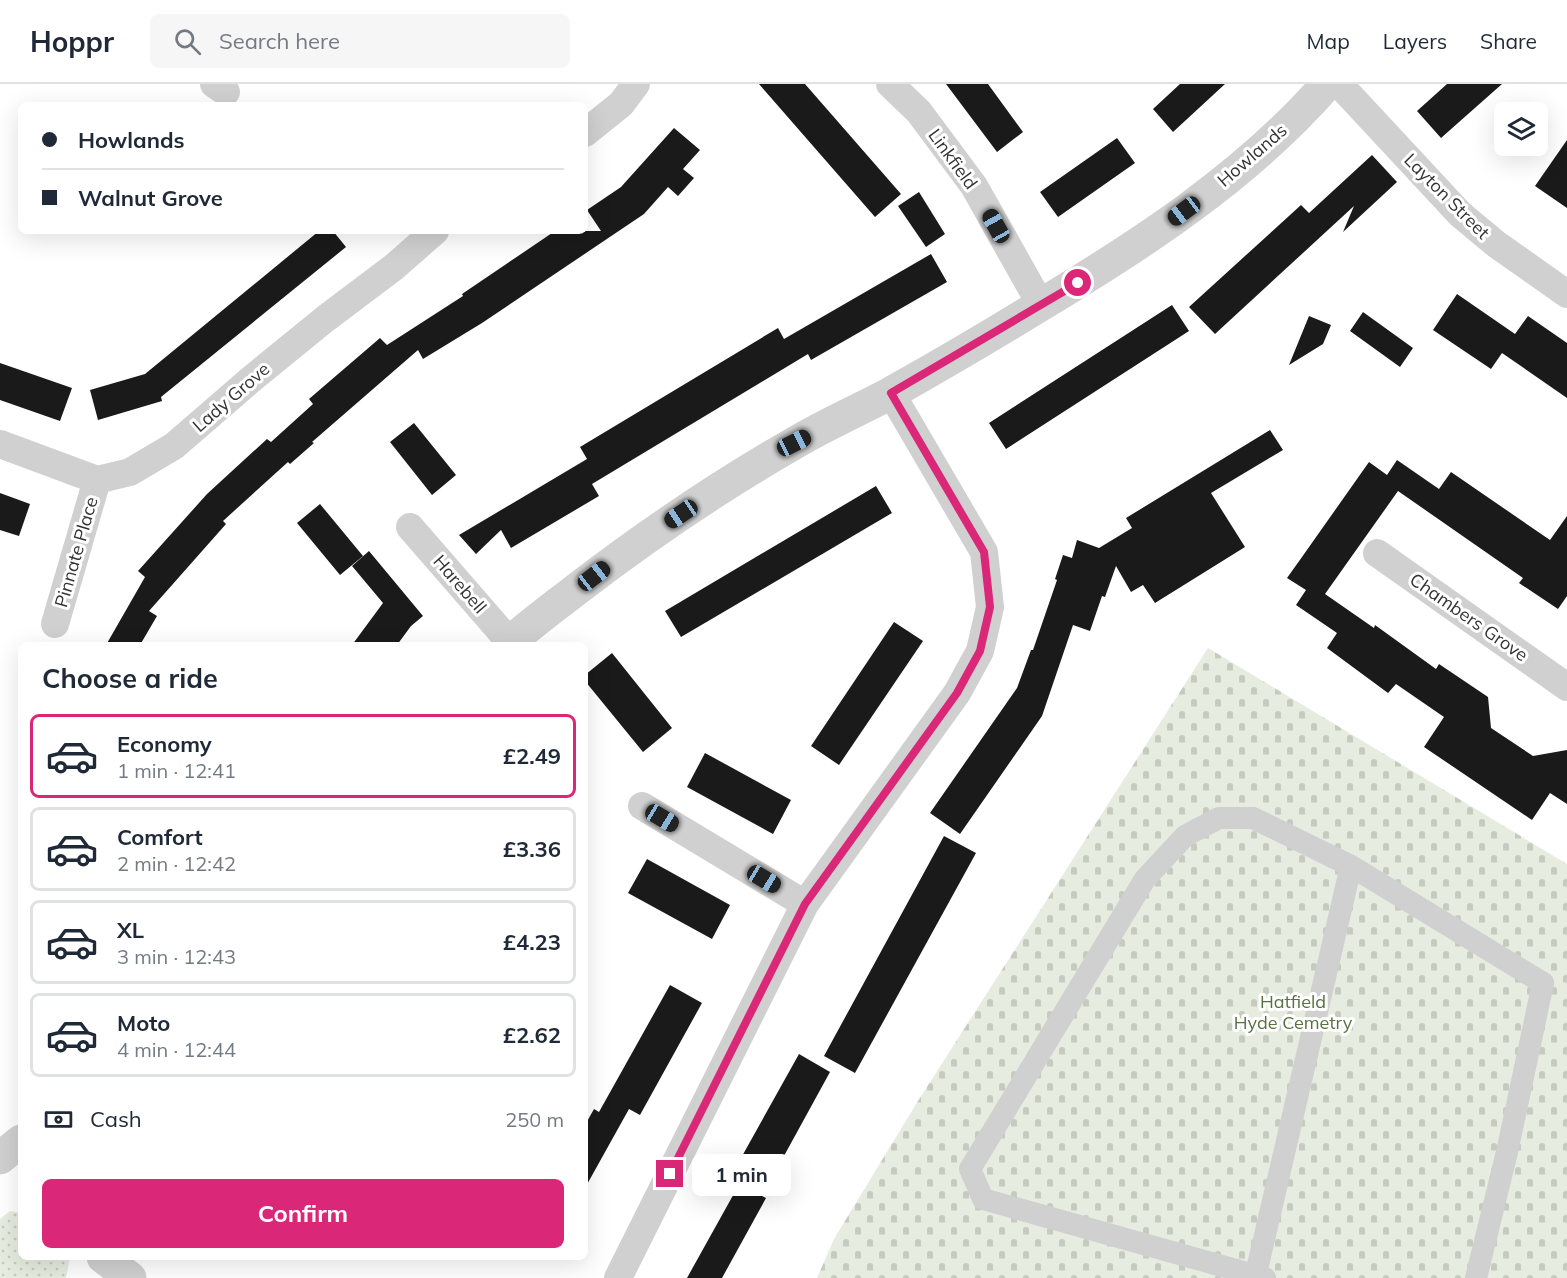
<!DOCTYPE html>
<meta charset="utf-8">
<style>
:root{--surface:#fff;--page:#f6f6f7;--text:#1f2937;--muted:#747a83;--line:#e0e1e3;--accent:#db2777}
body{margin:0;font-family:Mulish,sans-serif;background:var(--page);color:var(--text);height:100vh;display:flex;flex-direction:column;font-size:22px;white-space:nowrap}
*{box-sizing:border-box;margin:0}
p{font-size:20px;color:var(--muted)}
.icon{flex:none;width:33px;height:33px;fill:none;stroke:currentColor;stroke-width:2;stroke-linecap:round;stroke-linejoin:round}
.map{position:relative;flex:1;overflow:hidden}
.side{position:absolute;left:18px;top:558px;width:570px;height:618px;display:flex;flex-direction:column;background:var(--surface);border-radius:9px;box-shadow:0 6px 24px #0002}
.side>*{flex:none}
.guide{position:absolute;left:18px;top:18px;width:570px;height:132px;border-radius:9px;box-shadow:0 6px 24px #0002;display:grid;align-content:center;height:132px;padding:0 24px;background:var(--surface)}
.buttons{position:absolute;left:1494px;top:18px;display:grid;gap:12px}
.buttons a{display:grid;place-items:center;width:54px;height:54px;border-radius:9px;background:var(--surface);box-shadow:0 6px 24px #0002;font-size:30px}
.end{position:absolute;width:27px;height:27px;margin:-14px;border:8px solid #db2777;background:#fff;box-shadow:0 0 0 3px #fff}
.from{border-radius:50%}
.bubble{position:absolute;height:42px;border-radius:9px;background:var(--surface);box-shadow:0 6px 24px #0002;font-size:20px;font-weight:700;line-height:42px;text-align:center}
.car{position:absolute;width:18px;height:36px;margin:-18px -9px;border-radius:8px;box-shadow:0 0 4px 2px #0007;background:linear-gradient(#222 24%,#8ab4d8 0 40%,#222 0 76%,#8ab4d8 0 86%,#222 0)}
.guide b{display:flex;align-items:center;gap:21px;height:57px;font-size:22px}
.guide b+b{border-top:2px solid var(--line)}
.guide i{width:15px;height:15px;background:var(--text)}
ul{padding:0;list-style:none}
li{display:flex;align-items:center;gap:18px;height:84px;margin:0 12px 9px;padding:0 12px;border:3px solid var(--line);border-radius:9px}
li div{flex:1}
li b{display:block;font-size:22px}
li em{font-style:normal;font-weight:700}
li.current{border-color:var(--accent)}
li>.icon{width:54px;height:54px;stroke-width:1.5}
h2{padding:0 24px;font-size:27px;line-height:72px}
.pay{display:flex;align-items:center;gap:15px;height:66px;padding:0 24px;font-size:22px}
.pay p{margin-inline-start:auto}
.primary-button{display:flex;gap:12px;margin-top:auto;padding:12px 24px}
.primary-button a{flex:1;height:69px;border-radius:9px;background:var(--accent);color:#fff;font-size:24px;font-weight:700;line-height:69px;text-align:center}
header{display:flex;align-items:center;gap:36px;box-sizing:border-box;height:84px;padding:0 30px;background:var(--surface);border-bottom:2px solid var(--line)}
header strong{font-size:28px}
nav{display:flex;gap:33px;margin-inline-start:auto;font-size:21px}
.search{width:420px;height:54px;background:var(--page);display:flex;align-items:center;gap:15px;box-sizing:border-box;padding:0 21px;border-radius:9px;color:var(--muted);font-size:22px}
.map>svg:first-child{display:block}
.grass{fill:url(#grass-dots)}
.cemetery{fill:url(#cemetery-stones)}
.building{fill:#1a1a1a}
.lines{fill:none;stroke-linecap:round;stroke-linejoin:round}
.pedestrian{stroke:#d0d0d0;stroke-width:22}
.minor{stroke:#d0d0d0;stroke-width:28}
.tertiary{stroke:#d0d0d0;stroke-width:33}
.route{stroke:#db2777;stroke-width:8}
.labels{text-anchor:middle;dominant-baseline:central;stroke-width:6;stroke-linejoin:round;paint-order:stroke}
.street-label{font-size:18px;fill:#333;stroke:#fff}
.park-label{font-size:18px;fill:#56703f;stroke:#fff}
</style>
<header>
<strong>Hoppr</strong>
<div class="search"><svg class="icon" aria-label="search" viewBox="0 0 24 24"><circle cx="10" cy="10" r="6"/><path d="M15 15l6 6"/></svg>Search here</div>
<nav><a>Map</a><a>Layers</a><a>Share</a></nav>
</header>
<div class="map">
<svg width="1567" height="1194" viewBox="0 0 1567 1194">
<defs>
<pattern id="grass-dots" width="8" height="8" patternUnits="userSpaceOnUse" patternTransform="scale(1.5)"><rect width="8" height="8" fill="#e6ecdf"/><path d="M2 2h.1M6 6h.1" fill="none" stroke="#c6cbc0" stroke-width="1.8" stroke-linecap="round"/></pattern>
<pattern id="cemetery-stones" width="16" height="16" patternUnits="userSpaceOnUse" patternTransform="scale(1.5)"><rect width="16" height="16" fill="#e6ecdf"/><path d="M2 7V4a2 2 0 0 1 4 0v3zM10 15v-3a2 2 0 0 1 4 0v3z" fill="#c6cbc0"/></pattern>
</defs>
<rect width="100%" height="100%" fill="#fff"/>
<path class="grass" d="M10,1127l11,2v44h49l-4,21h-66v-59z"/>
<path class="cemetery" d="M1208,564l359,216v414h-750l17,-39 84,-138z"/>
<path class="building" d="M759,0h46l96,110 -26,23z
M946,0h42l35,48 -26,20z
M1180,0h45l-52,48 -20,-23z
M1447,0h55l-61,54 -24,-27z
M674,44l26,22 -17,19 11,9 -16,18 -10,-9 -24,27 -162,109 -59,36 -5,-9 -106,92 2,1 -24,21 -2,-2 -65,59 3,3 -77,87 8,5 -17,29h-34l39,-68 -7,-6 69,-77 60,-55 4,3 42,-38 -4,-5 71,-61 7,7 76,-49 -1,-2 93,-63h46l-14,-21 34,-23z
M1117,54l18,25 -77,54 -18,-25z
M1567,56v68l-32,-22z
M1372,71l25,27 -54,50 11,-26 -139,128 -26,-27 112,-102 8,8z
M919,108l26,42 -19,13 -28,-41z
M319,147h14l13,16 -185,150 1,4 -64,19 -8,-30 55,-16z
M931,170l16,28 -136,78 -3,-6 -216,130 7,12 -88,52 -10,-18 -25,24 -17,-19 128,-76 -7,-12 198,-119 6,11z
M1457,210l58,40 13,-18 39,27v55l-65,-45 -11,16 -58,-39z
M1172,221l17,26 -183,118 -17,-26z
M1363,228l50,36 -13,19 -50,-36z
M1309,232l22,9 -8,19 -34,21z
M0,279l72,25 -12,33 -60,-21z
M414,339l42,52 -24,20 -42,-53z
M1270,346l13,20 -72,43 34,54 -90,56 -12,-18 -12,7 -15,-26 -11,31 -3,-1 -12,35 -17,-6 -31,91 -82,118 -30,-21 87,-125 14,-38h2l24,-70 -2,-1 8,-24 9,3 5,-18 22,8 33,-20 -6,-10z
M1397,376l42,29 12,-17 99,68 17,-24v80l-9,13 -39,-26 4,-5 -125,-87 -73,103 49,34 1,-3 61,44 3,-5 49,33 3,31 42,28 34,-6v54l-17,-11 -18,27 -108,-73 20,-30 -48,-33 -8,9 -61,-45 10,-15 -41,-28 10,-15 -19,-12 15,-21 67,-95 18,13z
M876,402l16,27 -211,124 -16,-26z
M0,409l30,11 -11,32 -19,-6z
M320,420l43,52 -23,19 -43,-52z
M369,467l54,65 -12,10 -14,19h-45l31,-42 -31,-37z
M894,538l29,19 -84,124 -28,-19z
M612,569l60,75 -29,24 -58,-71v-6z
M705,669l86,47 -18,34 -86,-47z
M944,752l32,17 -121,220 -31,-17z
M647,775l83,46 -18,34 -84,-46z
M670,901l32,18 -62,112 -11,-6 -44,79v-63l9,-16 5,3z
M799,970l31,18 -68,124 4,2 -44,80h-35l59,-106 -10,-5z"/>
<g class="lines">
<path class="pedestrian" d="M1255,1194l96,-412
M1265,1194l-282,-79 -13,-30 175,-290 40,-43 34,-18h34l98,48 192,117 -36,169 -31,126"/>
<path class="minor" d="M214,0l12,8
M890,0l29,28 55,74 67,119
M1339,0l121,130 36,30 71,50
M585,49l36,-29 15,-20
M0,360l97,36 33,-8 44,-26 75,-65 76,-62 69,-52 41,-36
M410,443l100,115
M1377,469l190,134
M55,540l42,-144
M642,722l163,98
M618,1194l187,-374 152,-211 23,-42 10,-44 -6,-55 -93,-159"/>
<path class="tertiary" d="M507,561c22,-20 47,-38 70,-56 69,-53 141,-102 216,-145 32,-19 66,-34 98,-51 48,-27 96,-55 143,-84 105,-63 212,-132 293,-225
M0,1074l21,-17
M103,1173l27,21"/>
</g>
<g class="lines">
<path class="route" d="M670,1090l135,-270 152,-211 23,-42 10,-44 -6,-55 -93,-159 187,-110"/>
</g>
<g class="labels">
<g class="street-label">
<text transform="translate(1252 71) rotate(-41)">Howlands</text>
<text transform="translate(953 75) rotate(54)">Linkfield</text>
<text transform="translate(1447 112) rotate(45)">Layton Street</text>
<text transform="translate(231 313) rotate(-41)">Lady Grove</text>
<text transform="translate(76 468) rotate(-74)">Pinnate Place</text>
<text transform="translate(460 500) rotate(49)">Harebell</text>
<text transform="translate(1469 533) rotate(35)">Chambers Grove</text>
</g>
<g class="park-label">
<text x="1293" y="917">Hatfield<tspan x="1293" dy="21">Hyde Cemetry</tspan></text>
</g>
</g>
</svg>
<div class="buttons">
<a><svg class="icon" aria-label="layers" viewBox="0 0 24 24"><path d="M12 4l9 5-9 5-9-5zM3 14l9 5 9-5"/></svg></a>
</div>
<i class="end from" style="left:1078px;top:199px"></i>
<i class="end" style="left:670px;top:1090px"></i>
<div class="bubble" style="left:692px;top:1070px;width:99px">1 min</div>
<i class="car" style="left:1184px;top:127px;rotate:233deg"></i>
<i class="car" style="left:996px;top:142px;rotate:331deg"></i>
<i class="car" style="left:794px;top:359px;rotate:63deg"></i>
<i class="car" style="left:681px;top:430px;rotate:236deg"></i>
<i class="car" style="left:594px;top:492px;rotate:52deg"></i>
<i class="car" style="left:662px;top:734px;rotate:121deg"></i>
<i class="car" style="left:764px;top:795px;rotate:121deg"></i>
<div class="guide">
<b><i class="from"></i>Howlands</b>
<b><i></i>Walnut Grove</b>
</div>
<section class="side">
<h2>Choose a ride</h2>
<ul>
<li class="current"><svg class="icon" aria-label="car" viewBox="0 0 24 24"><path d="M5 17H2v-5l4-1 3-4h7l3 4 3 1v5h-3M9 17h6M6 11h13"/><circle cx="7" cy="17" r="2"/><circle cx="17" cy="17" r="2"/></svg><div><b>Economy</b><p>1 min · 12:41</p></div><em>£2.49</em></li>
<li><svg class="icon" aria-label="car" viewBox="0 0 24 24"><path d="M5 17H2v-5l4-1 3-4h7l3 4 3 1v5h-3M9 17h6M6 11h13"/><circle cx="7" cy="17" r="2"/><circle cx="17" cy="17" r="2"/></svg><div><b>Comfort</b><p>2 min · 12:42</p></div><em>£3.36</em></li>
<li><svg class="icon" aria-label="car" viewBox="0 0 24 24"><path d="M5 17H2v-5l4-1 3-4h7l3 4 3 1v5h-3M9 17h6M6 11h13"/><circle cx="7" cy="17" r="2"/><circle cx="17" cy="17" r="2"/></svg><div><b>XL</b><p>3 min · 12:43</p></div><em>£4.23</em></li>
<li><svg class="icon" aria-label="car" viewBox="0 0 24 24"><path d="M5 17H2v-5l4-1 3-4h7l3 4 3 1v5h-3M9 17h6M6 11h13"/><circle cx="7" cy="17" r="2"/><circle cx="17" cy="17" r="2"/></svg><div><b>Moto</b><p>4 min · 12:44</p></div><em>£2.62</em></li>
</ul>
<div class="pay"><svg class="icon" aria-label="cash" viewBox="0 0 24 24"><path d="M3 7h18v10H3z"/><circle cx="12" cy="12" r="2"/></svg>Cash<p>250 m</p></div>
<div class="primary-button"><a>Confirm</a></div>
</section>
</div>
